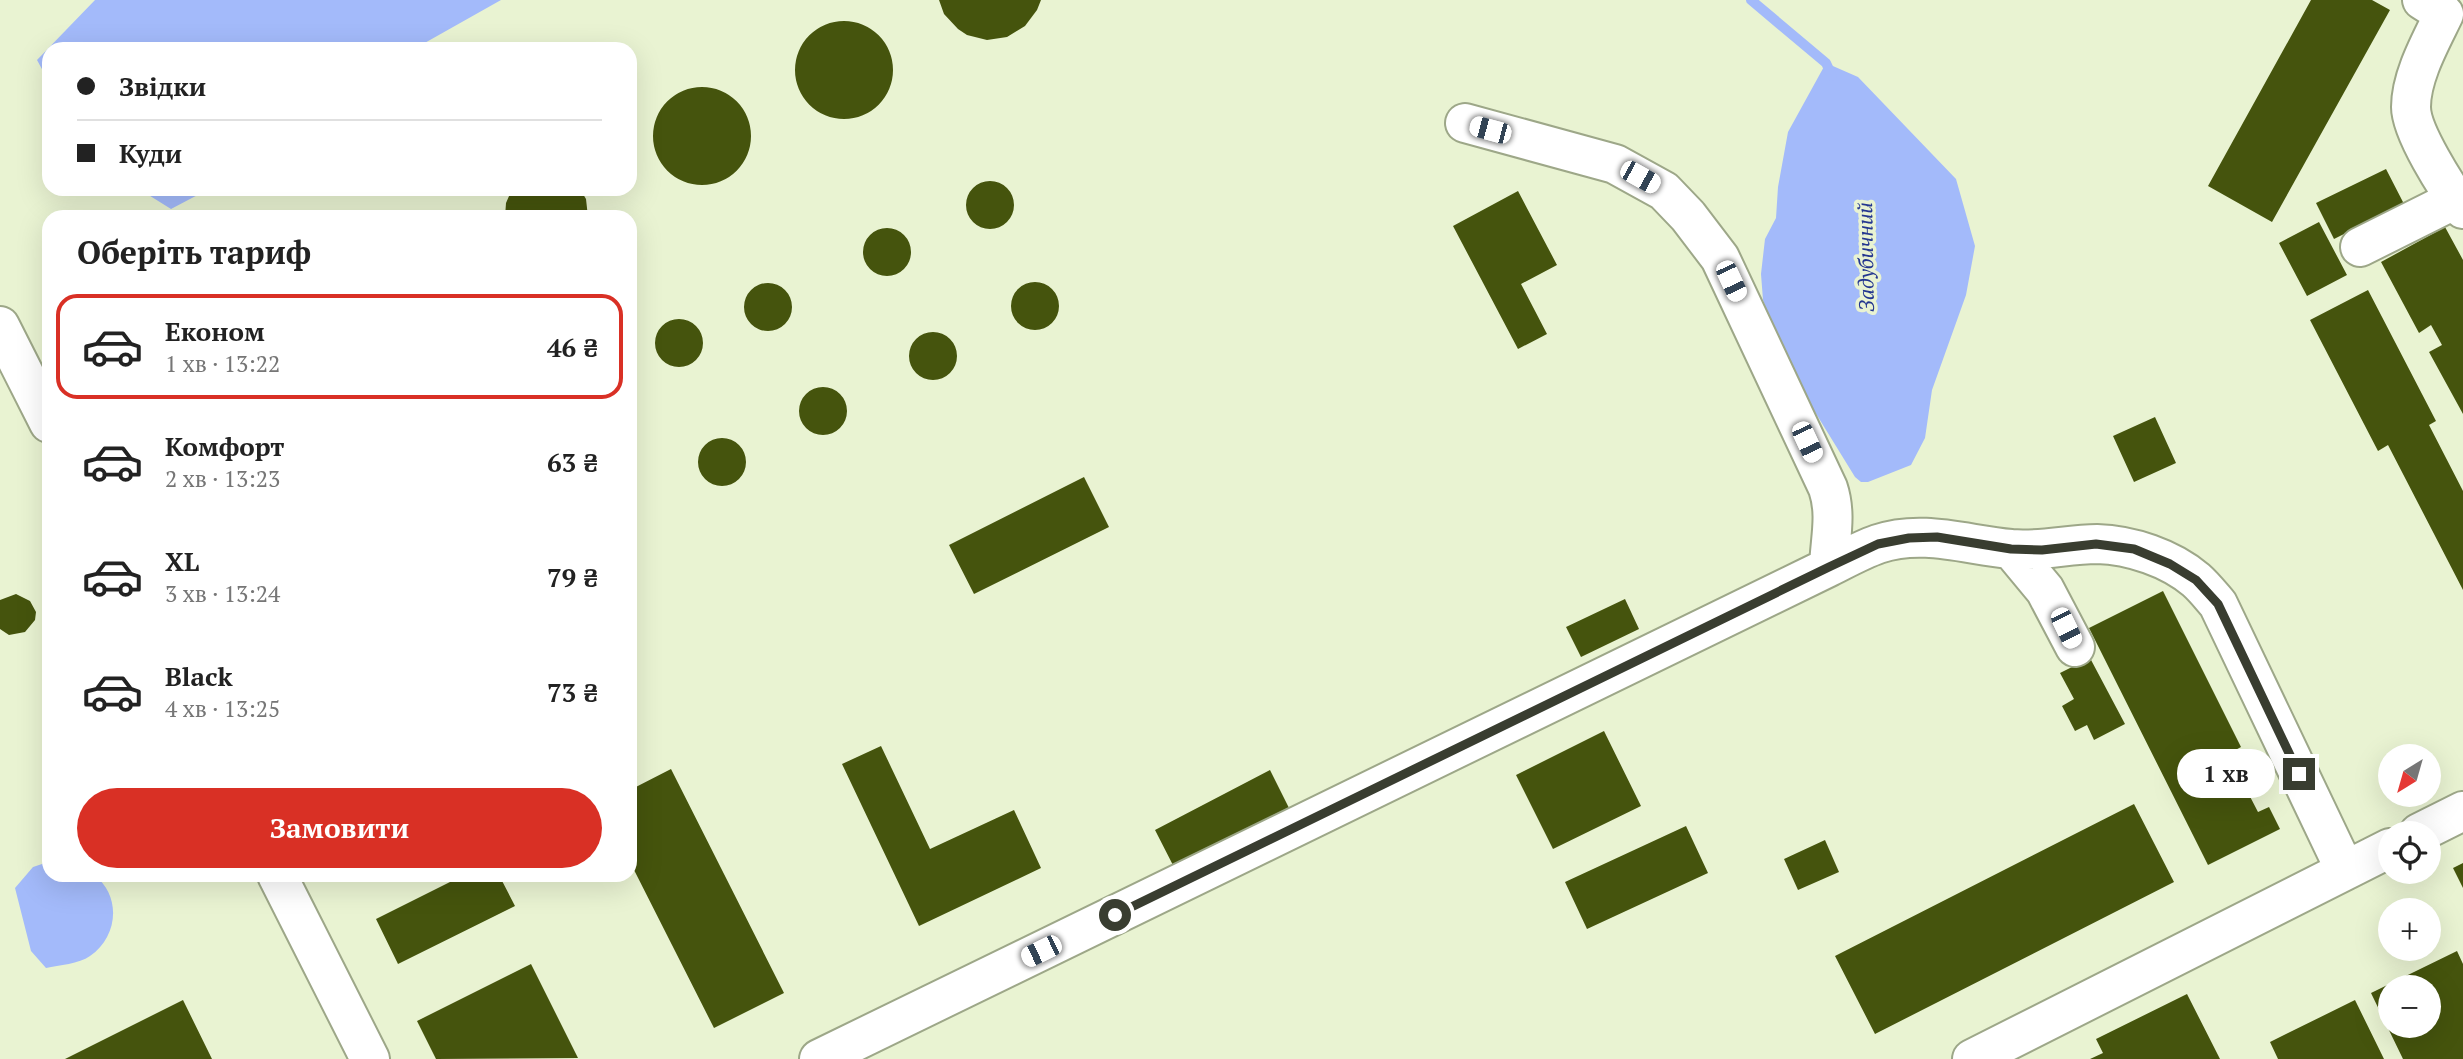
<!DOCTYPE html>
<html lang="uk">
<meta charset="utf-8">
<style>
:root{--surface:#fff;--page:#f2f2f2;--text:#222;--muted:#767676;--line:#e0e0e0;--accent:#d93025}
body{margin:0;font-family:"PT Serif",serif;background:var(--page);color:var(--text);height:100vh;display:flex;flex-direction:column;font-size:26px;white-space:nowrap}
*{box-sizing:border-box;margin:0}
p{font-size:23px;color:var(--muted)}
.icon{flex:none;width:38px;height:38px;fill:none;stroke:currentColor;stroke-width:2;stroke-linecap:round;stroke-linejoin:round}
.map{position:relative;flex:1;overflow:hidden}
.panel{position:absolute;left:42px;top:210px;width:595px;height:672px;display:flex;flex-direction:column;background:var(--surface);border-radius:21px;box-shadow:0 7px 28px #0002}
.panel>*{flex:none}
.banner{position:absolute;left:42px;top:42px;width:595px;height:154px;border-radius:21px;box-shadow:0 7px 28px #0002;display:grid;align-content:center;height:154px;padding:0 35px;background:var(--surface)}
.needle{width:46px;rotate:217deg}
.buttons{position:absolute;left:2378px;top:744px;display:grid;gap:14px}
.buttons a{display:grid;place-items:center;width:63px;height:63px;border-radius:50%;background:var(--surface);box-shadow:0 7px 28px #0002;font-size:35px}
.end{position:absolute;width:32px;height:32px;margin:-16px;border:9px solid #393d30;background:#fff;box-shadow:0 0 0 4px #fff}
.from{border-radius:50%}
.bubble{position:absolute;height:49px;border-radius:24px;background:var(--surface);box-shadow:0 7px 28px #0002;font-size:23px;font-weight:800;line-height:49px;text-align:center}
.car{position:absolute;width:21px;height:42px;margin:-21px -10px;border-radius:9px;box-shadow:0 0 5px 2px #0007;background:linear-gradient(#fff 24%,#345 0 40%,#fff 0 76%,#345 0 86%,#fff 0)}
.banner b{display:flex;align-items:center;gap:24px;height:66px;font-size:26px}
.banner b+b{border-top:2px solid var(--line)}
.banner i{width:18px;height:18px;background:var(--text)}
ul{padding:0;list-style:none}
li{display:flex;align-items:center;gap:21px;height:105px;margin:0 14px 10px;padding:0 21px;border:4px solid transparent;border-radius:21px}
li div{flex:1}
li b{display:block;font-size:26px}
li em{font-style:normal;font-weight:800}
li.on{border-color:var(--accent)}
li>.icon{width:63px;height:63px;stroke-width:1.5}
h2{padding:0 35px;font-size:32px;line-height:84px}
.button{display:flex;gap:14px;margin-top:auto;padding:14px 35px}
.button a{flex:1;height:80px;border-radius:42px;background:var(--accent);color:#fff;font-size:28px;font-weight:800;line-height:80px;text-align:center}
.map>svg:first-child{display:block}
.water{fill:#a3bafa}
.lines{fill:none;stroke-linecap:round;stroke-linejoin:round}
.stream{stroke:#a3bafa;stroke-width:10}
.building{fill:#45540d;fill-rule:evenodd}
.minor-casing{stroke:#9da788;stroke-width:42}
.minor{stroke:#fff;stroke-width:38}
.route{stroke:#393d30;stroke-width:9}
.labels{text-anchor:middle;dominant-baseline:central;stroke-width:7;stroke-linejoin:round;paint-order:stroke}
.water-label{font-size:21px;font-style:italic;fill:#23368f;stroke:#e9f3d2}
</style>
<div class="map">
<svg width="2463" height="1059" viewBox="0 0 2463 1059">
<rect width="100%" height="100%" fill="#e9f3d2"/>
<path class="water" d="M95,0h406l-87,49h-365v33l-12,-22z
M1826,63l32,14 98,102 19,67 -9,49 -34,95 -7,48 -14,27 -43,17h-7l-6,-5 -56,-91 -24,-52 -12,-34 -2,-26 4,-35 11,-21 2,-31 10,-55z
M139,189h70l-38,20z
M48,862l1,13h45c28,21 24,62 -4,81 -11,8 -31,9 -44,12l-15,-17 -16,-63 18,-21z"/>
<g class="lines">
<path class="stream" d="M1751,0l75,63 6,13"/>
</g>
<path class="building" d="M939,0h102l-4,10 -12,16 -18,11 -20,3 -20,-5 -9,-6 -14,-15z
M2311,0h61l18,10 -118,212 -64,-36z
M795 70a49 49 0 1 1 98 0a49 49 0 1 1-98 0Z
M653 136a49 49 0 1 1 98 0a49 49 0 1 1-98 0Z
M2386,169l18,35 -70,35 -18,-36z
M966 205a24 24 0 1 1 48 0a24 24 0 1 1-48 0Z
M512,189h68l6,10 2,18h-83l1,-14z
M1518,191l39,74 -36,19 26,50 -29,15 -65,-123z
M2319,222l28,53 -40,21 -28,-53z
M2445,227l18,33v154l-34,-62 13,-7 -11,-20 -12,8 -38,-71z
M863 252a24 24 0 1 1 48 0a24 24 0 1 1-48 0Z
M1011 306a24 24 0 1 1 48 0a24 24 0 1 1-48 0Z
M744 307a24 24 0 1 1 48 0a24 24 0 1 1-48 0Z
M2368,290l68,131 -7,4 34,66v99l-75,-145 -10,6 -68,-131z
M655 343a24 24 0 1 1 48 0a24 24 0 1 1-48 0Z
M909 356a24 24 0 1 1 48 0a24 24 0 1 1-48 0Z
M799 411a24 24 0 1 1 48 0a24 24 0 1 1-48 0Z
M2155,417l21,46 -42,19 -21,-46z
M698 462a24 24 0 1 1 48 0a24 24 0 1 1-48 0Z
M1084,477l25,50 -135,67 -25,-49z
M2163,591l78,156 -13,7 30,58 11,-5 11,22 -72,36 -119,-237z
M16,594l14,7 6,11 -1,8 -10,12 -16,3 -9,-6v-29z
M1625,599l14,30 -58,28 -15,-30z
M2090,658l35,66 -31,16 -7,-15 -12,6 -13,-25 12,-7 -14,-26z
M1604,731l37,75 -88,43 -37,-74z
M881,746l49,103 84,-39 27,58 -122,58 -77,-162z
M671,769l113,224 -70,35 -84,-166v-72z
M1270,770l22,44 -115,59 -22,-43z
M2134,804l40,78 -299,152 -40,-78z
M1686,826l22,47 -121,56 -22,-47z
M1825,840l14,32 -41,18 -14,-31z
M2463,863v25l-10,-20z
M464,875h35l16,31 -117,58 -22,-45z
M2457,951l6,13v95h-60l-32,-66zM2390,987h39v39h-39z
M531,964l47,94 -142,1 -19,-38z
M2187,994l33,65h-130l13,-6 -7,-14z
M183,1000l29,59h-147z
M2355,1000l29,59h-106l-8,-17z"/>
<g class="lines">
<defs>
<path id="minor" d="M2422,0l22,14c-13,27 -33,62 -33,93 0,25 36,81 52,102
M1465,123l150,41 49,27 24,25 32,42 108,230c9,27 2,51 1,79
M2360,247l96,-48
M0,326l49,97
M2011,549l34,41 30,57
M2419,833l44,-22
M277,875l93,184
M819,1059l1010,-492c16,-8 32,-17 49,-23 45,-15 88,1 133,5 29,3 57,-5 86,-5 34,1 73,14 99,36 8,7 15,16 22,24l127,266
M1972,1059l418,-211"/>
</defs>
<use href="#minor" class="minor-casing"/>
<use href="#minor" class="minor"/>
</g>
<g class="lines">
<path class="route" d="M1115,915l714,-348 49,-23 31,-6 28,-1 74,12 31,1 54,-6 38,5 36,15 26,16 22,24 81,170"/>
</g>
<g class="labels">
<g class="water-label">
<text transform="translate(1865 257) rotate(-91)">Задубичний</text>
</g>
</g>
</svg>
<div class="buttons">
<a><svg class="needle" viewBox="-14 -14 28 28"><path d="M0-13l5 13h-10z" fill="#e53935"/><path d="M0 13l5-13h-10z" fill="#767676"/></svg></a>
<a><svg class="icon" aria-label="locate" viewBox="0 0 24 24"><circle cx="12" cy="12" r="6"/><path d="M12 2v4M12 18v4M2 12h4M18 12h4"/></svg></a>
<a>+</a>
<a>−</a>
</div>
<i class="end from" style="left:1115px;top:915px"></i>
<i class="end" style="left:2299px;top:774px"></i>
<div class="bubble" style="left:2177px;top:749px;width:98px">1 хв</div>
<i class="car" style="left:1490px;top:130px;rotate:285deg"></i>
<i class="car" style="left:1640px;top:177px;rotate:119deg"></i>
<i class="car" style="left:1731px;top:281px;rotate:155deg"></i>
<i class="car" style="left:1807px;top:442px;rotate:155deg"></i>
<i class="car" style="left:2066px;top:628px;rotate:154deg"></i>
<i class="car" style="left:1041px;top:951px;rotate:244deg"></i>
<div class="banner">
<b><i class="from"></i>Звідки</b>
<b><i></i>Куди</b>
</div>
<section class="panel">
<h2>Оберіть тариф</h2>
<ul>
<li class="on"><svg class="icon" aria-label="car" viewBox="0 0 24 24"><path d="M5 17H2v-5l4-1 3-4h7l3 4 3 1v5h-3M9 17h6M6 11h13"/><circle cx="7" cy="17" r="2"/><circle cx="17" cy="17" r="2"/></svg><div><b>Економ</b><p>1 хв · 13:22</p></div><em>46 ₴</em></li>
<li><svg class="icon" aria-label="car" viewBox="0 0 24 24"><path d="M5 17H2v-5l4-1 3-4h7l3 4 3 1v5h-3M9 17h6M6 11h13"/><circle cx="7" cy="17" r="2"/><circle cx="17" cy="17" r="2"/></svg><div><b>Комфорт</b><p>2 хв · 13:23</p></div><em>63 ₴</em></li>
<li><svg class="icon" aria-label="car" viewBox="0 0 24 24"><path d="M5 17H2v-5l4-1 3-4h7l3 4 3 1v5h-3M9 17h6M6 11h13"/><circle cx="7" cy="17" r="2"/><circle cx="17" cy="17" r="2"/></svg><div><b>XL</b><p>3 хв · 13:24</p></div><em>79 ₴</em></li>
<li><svg class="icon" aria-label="car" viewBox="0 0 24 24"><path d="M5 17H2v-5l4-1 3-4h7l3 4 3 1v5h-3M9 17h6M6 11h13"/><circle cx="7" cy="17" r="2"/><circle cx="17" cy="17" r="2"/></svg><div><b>Black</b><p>4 хв · 13:25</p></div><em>73 ₴</em></li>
</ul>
<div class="button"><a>Замовити</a></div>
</section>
</div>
